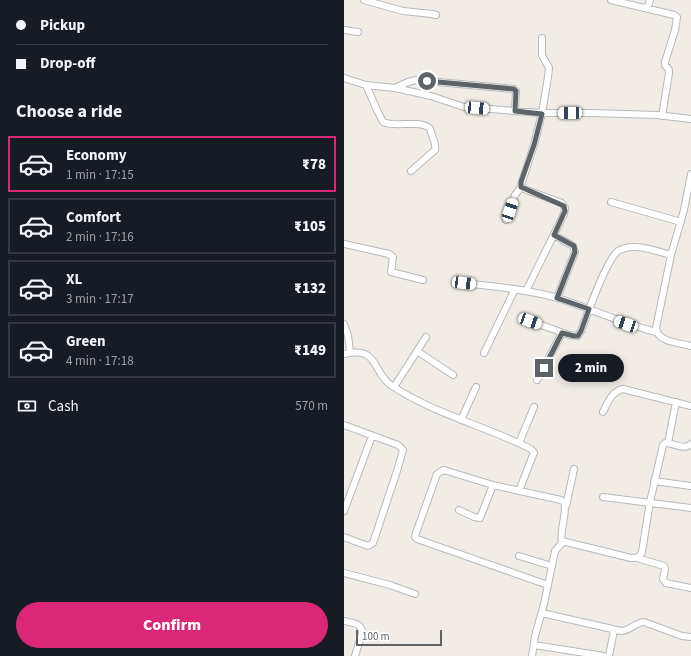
<!DOCTYPE html>
<meta charset="utf-8">
<style>
:root{--surface:#171b24;--page:#242831;--text:#f1f3f6;--muted:#9ea1a6;--line:#363941;--accent:#db2777}
body{margin:0;font-family:"Source Sans 3",sans-serif;background:var(--page);color:var(--text);height:100vh;display:flex;flex-direction:column;font-size:15px;white-space:nowrap}
*{box-sizing:border-box;margin:0}
p{font-size:13px;color:var(--muted)}
.icon{flex:none;width:22px;height:22px;fill:none;stroke:currentColor;stroke-width:2;stroke-linecap:round;stroke-linejoin:round}
.map{position:relative;flex:1;overflow:hidden}
.drawer{display:flex;flex-direction:column;background:var(--surface);width:344px}
.drawer>*{flex:none}
.banner{display:grid;align-content:center;height:88px;padding:0 16px;background:var(--surface)}
.scale{position:absolute;left:12px;bottom:10px;width:86px;box-sizing:border-box;padding-left:4px;border:2px solid #5d6367;border-top:0;font-size:11px;line-height:14px;white-space:nowrap;color:#5d6367;-webkit-text-stroke:3px #fff;paint-order:stroke}
.end{position:absolute;width:18px;height:18px;margin:-9px;border:5px solid #5d6367;background:#fff;box-shadow:0 0 0 2px #fff}
.from{border-radius:50%}
.bubble{position:absolute;height:28px;border-radius:14px;background:var(--surface);box-shadow:0 2px 10px #0003;font-size:13px;font-weight:800;line-height:28px;text-align:center}
.car{position:absolute;width:12px;height:24px;margin:-12px -6px;border-radius:5px;box-shadow:0 0 3px 1px #0007;background:linear-gradient(#fff 24%,#345 0 40%,#fff 0 76%,#345 0 86%,#fff 0)}
.banner b{display:flex;align-items:center;gap:14px;height:38px;font-size:15px}
.banner b+b{border-top:1px solid var(--line)}
.banner i{width:10px;height:10px;background:var(--text)}
ul{padding:0;list-style:none}
li{display:flex;align-items:center;gap:12px;height:56px;margin:0 8px 6px;padding:0 8px;border:2px solid var(--line);border-radius:0px}
li div{flex:1}
li b{display:block;font-size:15px}
li em{font-style:normal;font-weight:800}
li.selected{border-color:var(--accent)}
li>.icon{width:36px;height:36px;stroke-width:1.5}
h2{padding:0 16px;font-size:18px;line-height:48px}
.pay{display:flex;align-items:center;gap:10px;height:44px;padding:0 16px;font-size:15px}
.pay p{margin-inline-start:auto}
.button{display:flex;gap:8px;margin-top:auto;padding:8px 16px}
.button a{flex:1;height:46px;border-radius:24px;background:var(--accent);color:#fff;font-size:16px;font-weight:800;line-height:46px;text-align:center}
main{display:flex;flex:1;min-height:0}
.map>svg:first-child{display:block}
.lines{fill:none;stroke-linecap:round;stroke-linejoin:round}
.street-casing{stroke:#b6b9bd;stroke-width:8}
.street{stroke:#fff;stroke-width:6}
.route{stroke:#5d6367;stroke-width:5}
</style>
<main>
<section class="drawer">
<div class="banner">
<b><i class="from"></i>Pickup</b>
<b><i></i>Drop-off</b>
</div>
<h2>Choose a ride</h2>
<ul>
<li class="selected"><svg class="icon" aria-label="car" viewBox="0 0 24 24"><path d="M5 17H2v-5l4-1 3-4h7l3 4 3 1v5h-3M9 17h6M6 11h13"/><circle cx="7" cy="17" r="2"/><circle cx="17" cy="17" r="2"/></svg><div><b>Economy</b><p>1 min · 17:15</p></div><em>₹78</em></li>
<li><svg class="icon" aria-label="car" viewBox="0 0 24 24"><path d="M5 17H2v-5l4-1 3-4h7l3 4 3 1v5h-3M9 17h6M6 11h13"/><circle cx="7" cy="17" r="2"/><circle cx="17" cy="17" r="2"/></svg><div><b>Comfort</b><p>2 min · 17:16</p></div><em>₹105</em></li>
<li><svg class="icon" aria-label="car" viewBox="0 0 24 24"><path d="M5 17H2v-5l4-1 3-4h7l3 4 3 1v5h-3M9 17h6M6 11h13"/><circle cx="7" cy="17" r="2"/><circle cx="17" cy="17" r="2"/></svg><div><b>XL</b><p>3 min · 17:17</p></div><em>₹132</em></li>
<li><svg class="icon" aria-label="car" viewBox="0 0 24 24"><path d="M5 17H2v-5l4-1 3-4h7l3 4 3 1v5h-3M9 17h6M6 11h13"/><circle cx="7" cy="17" r="2"/><circle cx="17" cy="17" r="2"/></svg><div><b>Green</b><p>4 min · 17:18</p></div><em>₹149</em></li>
</ul>
<div class="pay"><svg class="icon" aria-label="cash" viewBox="0 0 24 24"><path d="M3 7h18v10H3z"/><circle cx="12" cy="12" r="2"/></svg>Cash<p>570 m</p></div>
<div class="button"><a>Confirm</a></div>
</section>
<div class="map">
<svg width="347" height="656" viewBox="0 0 347 656">
<rect width="100%" height="100%" fill="#f1ede6"/>
<g class="lines">
<defs>
<path id="street" d="M20,0l39,11 29,3 4,1
M267,0l63,15 3,2 -2,13 -10,32v3l4,5v3l-7,43
M303,9l3,-9
M0,30l14,2
M0,78l22,7 29,3 36,8 33,11 78,6h50l65,2 34,4
M22,85l10,23 7,14c12,6 39,-3 47,7 1,3 2,6 3,9 2,5 3,8 2,12l-24,21
M51,88l13,-6 8,-2 98,9 2,2 -1,20
M347,174l-7,36 -13,45 -15,73c1,14 24,15 35,18
M267,202l70,20
M162,220l9,-25 6,-8
M210,235l19,11 2,6 -18,46
M0,244l45,10 4,3 -2,15 32,8
M120,283c31,4 63,6 94,15 33,11 64,25 98,34
M182,291l38,-77 1,-6 -3,-5 -38,-14 -3,-4 13,-40 8,-32 6,-36 1,-9 -7,-13v-17
M186,321l39,14 9,1 3,-5c6,-16 25,-71 37,-80 4,-2 10,-4 14,-4 13,-1 27,5 39,8
M0,324l4,11 2,17
M73,351l36,24
M140,353l31,-64
M0,354c36,-8 27,18 48,32 43,28 93,40 139,63l3,4 -1,2 -14,36
M193,380l25,-47
M50,387l32,-50
M259,412c5,-10 9,-21 20,-23l68,17
M117,420l15,-33
M0,425l54,20 5,5 -6,21 -24,72 -5,3 -24,-9
M175,443l15,-36
M324,443l8,-41
M310,481l37,5
M259,497l88,11
M222,506l8,-37
M115,510l15,7 6,1 13,-33
M0,511l28,-75
M175,556l33,10
M293,558l27,8 1,3 -2,10 3,4 25,5
M0,573l46,12 25,9
M204,585l-131,-46 -2,-2 1,-4 21,-59 6,-4 4,1 46,14 68,15 3,2c4,11 -5,27 -2,41
M198,613l79,18c9,0 15,-9 23,-9l38,14 9,1
M0,621c8,2 18,2 18,12l-7,23
M190,645l70,11
M188,656l3,-20 9,-32 11,-53 7,-8 4,-1 65,16c6,0 8,0 11,-6l8,-50 13,-57 2,-2c9,0 19,8 26,1
M265,656l5,-26"/>
</defs>
<use href="#street" class="street-casing"/>
<use href="#street" class="street"/>
</g>
<g class="lines">
<path class="route" d="M83,81l87,8 2,2 -1,20 27,3 -8,31 -13,37v5l43,19 1,5 -11,24 20,11 1,6 -18,46 32,11 -8,22 -3,5h-4l-12,-3 -18,35"/>
</g>
</svg>
<div class="scale">100 m</div>
<i class="end from" style="left:83px;top:81px"></i>
<i class="end" style="left:200px;top:368px"></i>
<div class="bubble" style="left:214px;top:354px;width:66px">2 min</div>
<i class="car" style="left:133px;top:108px;rotate:95deg"></i>
<i class="car" style="left:226px;top:113px;rotate:269deg"></i>
<i class="car" style="left:166px;top:210px;rotate:19deg"></i>
<i class="car" style="left:120px;top:283px;rotate:97deg"></i>
<i class="car" style="left:186px;top:321px;rotate:110deg"></i>
<i class="car" style="left:282px;top:324px;rotate:289deg"></i>
</div>
</main>
